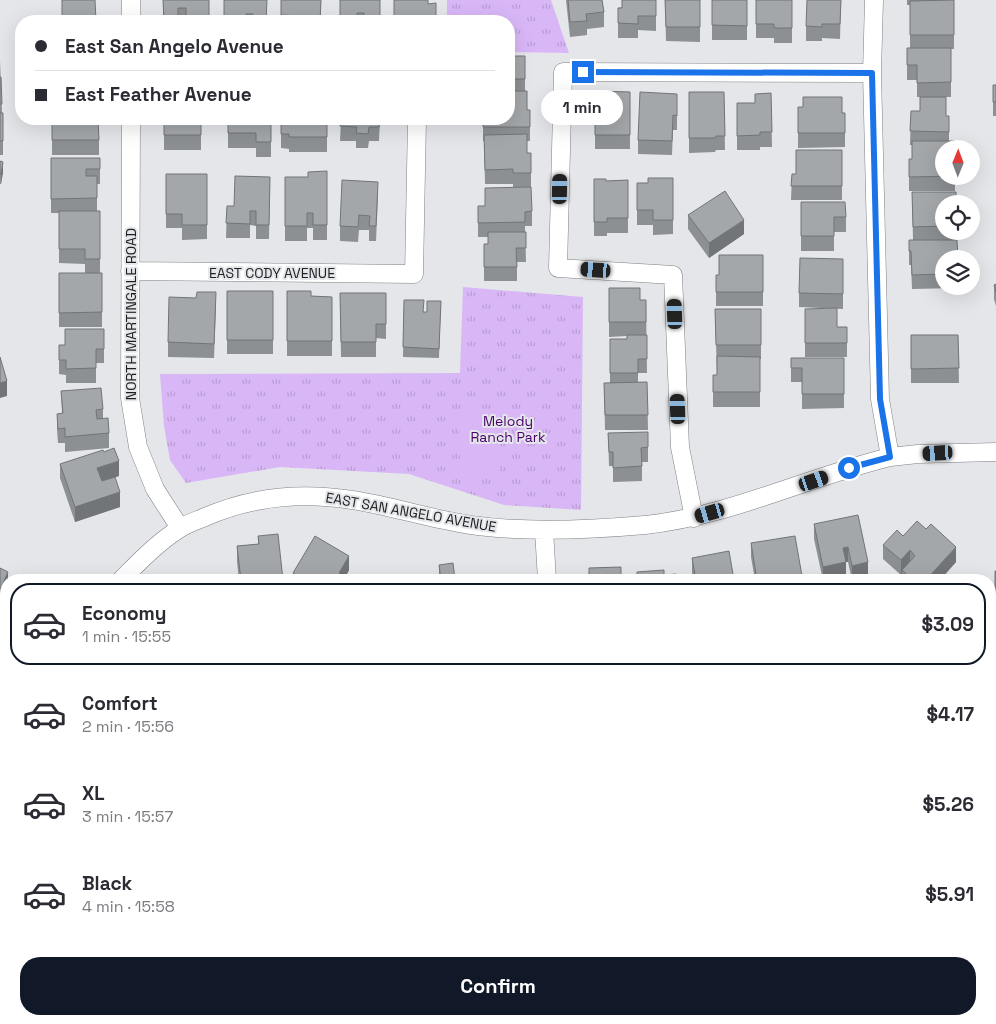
<!DOCTYPE html>
<meta charset="utf-8">
<style>
:root{--surface:#fff;--page:#f2f2f3;--text:#2b2b33;--muted:#7c7c81;--line:#e1e1e2;--accent:#111827}
body{margin:0;font-family:"Space Grotesk",sans-serif;background:var(--page);color:var(--text);height:100vh;display:flex;flex-direction:column;font-size:19px;white-space:nowrap}
*{box-sizing:border-box;margin:0}
p{font-size:16px;color:var(--muted)}
.icon{flex:none;width:28px;height:28px;fill:none;stroke:currentColor;stroke-width:2;stroke-linecap:round;stroke-linejoin:round}
.map{position:relative;flex:1;overflow:hidden}
.details{position:absolute;left:0px;top:574px;width:996px;height:451px;display:flex;flex-direction:column;background:var(--surface);border-radius:20px 20px 0 0;box-shadow:0 5px 20px #0002}
.details>*{flex:none}
.banner{position:absolute;left:15px;top:15px;width:500px;height:110px;border-radius:20px;box-shadow:0 5px 20px #0002;display:grid;align-content:center;height:110px;padding:0 20px;background:var(--surface)}
.needle{width:32px;rotate:1deg}
.buttons{position:absolute;left:935px;top:140px;display:grid;gap:10px}
.buttons a{display:grid;place-items:center;width:45px;height:45px;border-radius:50%;background:var(--surface);box-shadow:0 5px 20px #0002;font-size:25px}
.end{position:absolute;width:22px;height:22px;margin:-11px;border:6px solid #1a73e8;background:#fff;box-shadow:0 0 0 2px #fff}
.from{border-radius:50%}
.bubble{position:absolute;height:35px;border-radius:18px;background:var(--surface);box-shadow:0 5px 20px #0002;font-size:16px;font-weight:700;line-height:35px;text-align:center}
.car{position:absolute;width:15px;height:30px;margin:-15px -8px;border-radius:6px;box-shadow:0 0 4px 1px #0007;background:linear-gradient(#222 24%,#8ab4d8 0 40%,#222 0 76%,#8ab4d8 0 86%,#222 0)}
.banner b{display:flex;align-items:center;gap:18px;height:48px;font-size:19px}
.banner b+b{border-top:1px solid var(--line)}
.banner i{width:12px;height:12px;background:var(--text)}
ul{padding:9px 0 0;list-style:none}
li{display:flex;align-items:center;gap:15px;height:82px;margin:0 10px 8px;padding:0 10px;border:2px solid transparent;border-radius:20px}
li div{flex:1}
li b{display:block;font-size:19px}
li em{font-style:normal;font-weight:700}
li.on{border-color:var(--accent)}
li>.icon{width:45px;height:45px;stroke-width:1.5}
.action{display:flex;gap:10px;margin-top:auto;padding:10px 20px}
.action a{flex:1;height:58px;border-radius:20px;background:var(--accent);color:#fff;font-size:20px;font-weight:700;line-height:58px;text-align:center}
.map>svg:first-child{display:block}
.grass{fill:url(#grass-tufts)}
.pitch{fill:#d9b7f7}
.lines{fill:none;stroke-linecap:round;stroke-linejoin:round}
.minor-casing{stroke:#7e8083;stroke-width:19}
.minor{stroke:#fff;stroke-width:18}
.wall{fill:#8c9092}
.shaded-wall{fill:#727577}
.building{fill:#a3a7aa;stroke:#727577}
.route{stroke:#1a73e8;stroke-width:6}
.labels{text-anchor:middle;dominant-baseline:central;stroke-width:4;stroke-linejoin:round;paint-order:stroke}
.street-label{font-size:14px;fill:#1e1f20;stroke:#e4e6ea}
.park-label{font-size:14px;fill:#48006c;stroke:#e4e6ea}
</style>
<div class="map">
<svg width="996" height="1024" viewBox="0 0 996 1024">
<defs>
<pattern id="grass-tufts" width="24" height="20" patternUnits="userSpaceOnUse" patternTransform="scale(1.25)"><rect width="24" height="20" fill="#d9b7f7"/><path d="M3 7l-1-3M5 7V3M7 7l1-3M15 17l-1-3M17 17v-4M19 17l1-3" fill="none" stroke="#ba9dd3"/></pattern>
</defs>
<rect width="100%" height="100%" fill="#e4e6ea"/>
<path class="grass" d="M447,0h104l18,53 -60,-1v-31h-62z
M463,287l120,10 -2,213 -77,-5 -95,-31 -129,-7 -94,16 -16,-23 -6,-34 -4,-52 300,-1z
M990,883h6v141h-10v-5h4z
M394,1019h95l-1,5h-110z
M495,1019h48v5h-50z"/>
<path class="pitch" d="M459,409h41v63h-40z"/>
<g class="lines">
<defs>
<path id="minor" d="M131,0v21
M874,0l-2,73 8,326 10,58
M131,119l-1,279 8,49 17,42 25,39
M130,271l284,3 3,-155
M694,518l-14,-71 -7,-172 -115,-7 5,-196 309,1
M544,530l3,50
M121,580c18,-18 36,-37 58,-51 7,-5 17,-8 26,-12 46,-20 96,-25 147,-17 40,6 78,19 119,25 56,8 117,5 174,0 85,-9 163,-48 245,-68l28,-3 78,-2
M0,781h6
M45,1019v5
M751,1019v5"/>
</defs>
<use href="#minor" class="minor-casing"/>
<use href="#minor" class="minor"/>
</g>
<path class="wall" d="M163,0h46v21h-46z
M224,0l43,21h-43z
M281,0h40v21h-40z
M340,0l40,21h-40z
M566,0h36l2,12v15l-17,2v6l-17,2z
M656,0v31l-18,-1v8h-20v-30z
M665,0h35v42l-34,-1z
M712,0h35v40h-35z
M756,0h36v43h-18v-5h-18z
M841,0l-1,39 -18,-1v3h-16v-15z
M907,0h47v49h-3v48h-15l10,19h3v25l6,35v15h-46v-32h3v-14h-2l1,-34h9v-14h-3v-17h-10v-32h3v-43h-3z
M509,44l5,12h11v35l2,19h3v31h-3v12h4v34h-18v-3h-28l-1,-43h-1v-17h-5v-5h31z
M0,60l2,53h1v42h-3z
M996,85v31h-3v-14z
M595,91l35,1v57h-35z
M689,92h35l1,58h-9l-1,2 -26,1z
M771,93l1,54h-12v3h-23v-47h18z
M677,94v36h-4l-1,25 -34,-1v-14z
M798,107l47,6v34l-47,1z
M52,119l47,21v15h-47z
M164,119h37v31h-37z
M228,119h43v38h-15v-9h-28z
M281,119h46v33h-38v-3l-8,-1z
M341,119h39l-1,22h-10l-1,7h-12v-7h-16z
M842,150v50h-51l1,-26h4z
M51,158h49v26h-3v27h3v62h2v54h-43v-54h26v-9l-26,-1v-50h-8z
M0,161l3,11 -2,12h-1z
M327,171v69h-14v-12h-6v13h-22v-64h23z
M166,174h41v65l-25,1v-12h-16z
M270,177l-1,62h-13v-13l-6,-1v13h-24l1,-32h7z
M673,178v56l-20,1v-10h-16v-42h11z
M594,179l12,2 22,-1v53h-21v3h-13z
M912,192l32,12v27h12v9l-12,19v27h14v2l-46,1 -1,-24h-2v-25h4z
M378,196l-2,45h-7v-11h-10l-1,12 -18,-1v-15z
M801,202l45,15v15h-12v19h-33z
M478,206h7l47,5v15h-7l1,36h-9v19h-33v-37h4v-7h-10z
M688,215l56,19 -35,24 -21,-29z
M763,255v51h-47v-31h3z
M843,259v50l-44,-2v-14z
M996,284v22l-2,-7v-14z
M609,288l31,12h6l1,73h-9v9h9l1,48h-43l-1,-47h6v-44h17v-3l-18,1z
M227,291h46v63h-46z
M287,291l24,5 21,1v59h-45z
M340,293h46v46l-10,-1v19h-35z
M404,300l20,12h3l14,-11 -2,57 -36,-1z
M216,307l-2,51 -46,-1v-15z
M715,309h46v50h-1v48h-47v-32h4z
M805,309l32,18h10v30h-42z
M104,329v34h-8v20h-30v-8l-7,-1v-29h6z
M911,335h47l1,48h-48z
M791,358h53v50l-42,1v-27h-11z
M61,391l42,18v10l6,14v15l-44,4v-9h-7l-1,-14v-15l5,-1z
M608,433l40,14v15h-6v19l-29,1v-16h-4z
M60,464l59,12 -4,1 5,30 -45,15 -15,-44z
M814,524l54,38v15l-16,3 -4,-18h-2v14l-16,4h-7l-9,-41z
M258,536l25,44h-44l-2,-19v-15l21,-2z
M903,536l53,26 -16,18h-38v-6l-1,1 -18,-16v-14z
M751,543l51,33v4h-47l-4,-23z
M692,558l42,22h14h-55l-1,-8z
M439,565l16,15h-16z
M349,570l-4,7 5,3h-57v-7z
M995,571h1v46h-1z
M86,1019l48,5h-48z
M200,1019h51l1,5h-51z
M262,1019h51v5h-49z"/>
<path class="shaded-wall" d="M3,162v10l-2,12v-10z
M744,220v14l-35,24v-15z
M7,381v15l-7,2v-15z
M119,461v15l-22,7v-15z
M120,492v15l-45,15v-15z
M848,547v15h-2v14l-16,4h-7v-13l20,-19z
M956,547v15l-16,18h-14z
M910,550v15l-8,5v4l-1,1v-15z
M349,556v14l-5,10 -5,-7z
M868,562v15l-16,3v-14z
M8,572v8h-2v9l-6,16v-15z
M288,1019h25v5h-42z"/>
<path class="building" d="M62,0h33l1,21h-34z
M163,0h46v21h-23v-13h-8v12h-14z
M224,0h43l-1,21h-13v-7h-7v7h-22z
M281,0h40l-1,21h-18v-5l-21,-1z
M340,0h40v21h-16v-8h-7v8h-17z
M394,0h34v4l8,-1v18h-42z
M568,0h34l2,12 -18,2 1,7 -17,1z
M622,0h34v16h-18v8l-20,-1v-15h4z
M665,0h35v27h-34z
M712,0h35v26l-35,-1z
M756,0h36v28h-18v-4h-18z
M807,0h34l-1,24h-18v3l-16,-1z
M954,0v35h-44v-34z
M509,44h5v12h11v23h-16z
M907,48h44v34l-34,1v-18h-10z
M0,77h1l1,27h-2z
M993,85h3v17h-3z
M509,91h18v19h3v17h-47v-8h26z
M595,91l35,1v43h-35z
M640,92l37,2v22l-4,-1 -1,26 -34,-1z
M689,92h35l1,44h-9l-1,2h-26z
M771,93l1,39h-12v3l-23,1v-33h18v-9z
M803,97h39v16h3v20h-47v-26h5z
M920,97h26v19h3v16l-39,-1 1,-20h9z
M0,113h3v28h-3z
M52,119h46l1,21h-47z
M164,119h37v16h-37z
M228,119h43v23h-15v-9h-28z
M281,119h46v18h-38v-3h-8z
M341,119h39l-1,8h-10l-1,7 -12,-1 1,-6 -17,-1z
M527,134v19h4v20h-18v-4l-28,1 -1,-35z
M912,141h43v8h-11v27h11l-46,1v-18h3z
M796,150h46v36h-51l1,-12h4z
M51,158h49v11h-14v7h11v22l-46,1z
M0,161l3,1 -2,12h-1z
M327,171v54h-14v-12h-6v13h-22v-49h23v-5z
M166,174h41v51h-25v-11h-16z
M235,176l35,1 -1,48h-13v-14h-6v13l-24,-1 1,-17h7z
M648,178h25v42h-20v-10h-16v-27h11z
M594,179h12v2l22,-1v38h-21v4h-13z
M342,180l36,2 -2,44h-7l1,-10 -11,-1 -1,12 -18,-1z
M531,187l1,24 -7,1v10l-47,1v-17h7v-18z
M725,191l19,29 -35,23 -21,-28z
M912,192h44v12h-12v22l-31,1z
M801,202h44l1,15h-12v19h-33z
M59,211h41v48h-15v-10h-26z
M488,232h38v16h-10l1,19h-33v-23h4z
M909,240h48l1,19h-14v15l-32,1 -1,-24h-2z
M719,255h44v37h-47v-17h3z
M800,258l43,1v35l-44,-1z
M59,273h43v39l-43,1z
M996,284v8l-2,-7z
M609,288h31v12h6v22h-37z
M227,291h46v49h-46z
M287,291h24v5l21,1v44h-45z
M197,292h19l-2,52 -46,-2 1,-45 27,1z
M340,293h46v31h-10v18h-35z
M404,300h20l-1,12h4v-11h14l-2,48 -36,-2z
M837,308v19h10v16h-42v-34z
M715,309h46v36h-45z
M65,329h39v20h-8v19l-30,1v-9h-7v-15h6z
M627,335h20v24h-9v14h-28v-34h17z
M911,335h47l1,33 -48,1z
M717,356l43,1v35h-47v-17h4z
M0,357l7,24 -7,2z
M791,358h53v36h-42v-26h-11z
M647,382l1,33h-43l-1,-32z
M101,388l2,21 -7,1 1,9 11,-1 1,15 -44,4v-9l-7,1 -1,-15 6,-1 -2,-22z
M648,432v15l-7,1 1,18 -29,2v-16h-4l-1,-19z
M114,448l5,13 -22,7 5,13 13,-4 5,15 -45,15 -15,-43 43,-14 1,2z
M858,515l10,47 -16,4 -4,-19 -5,1 3,14 -23,5 -9,-43z
M917,521l9,8 5,-5 25,23 -30,33h-13l-11,-10 13,-14 -5,-6 -9,10 -18,-15 14,-15 6,6z
M278,534l5,46h-42l-4,-34 22,-2 -1,-8z
M315,536l34,20 -10,17 11,7h-45l-12,-7z
M795,536l7,40 -19,2v2h-26l-6,-37z
M729,551l5,29 13,-3 1,3h-52l-4,-22z
M453,563l2,17h-14l-2,-15z
M621,567v13h-42v-5h10v-7z
M0,568l8,4 -8,18z
M664,570v5l12,-1v6h-39v-8z
M995,571h1v31h-1z
M490,579h15v1h-15z
M86,1019h48v5h-38v-3h-10z
M149,1019h43v5h-43z
M212,1019h39l1,5h-38z
M267,1019h21l-17,5h-2z
M559,1019h44v5h-44z
M619,1019h46v5h-46z
M671,1019h45v5h-45z
M847,1019h65l1,5h-65z"/>
<g class="lines">
<path class="route" d="M583,72l289,1 8,326 10,58 -41,11"/>
</g>
<g class="labels">
<g class="street-label">
<text x="272" y="273">EAST CODY AVENUE</text>
<text transform="translate(131 314) rotate(-90)">NORTH MARTINGALE ROAD</text>
<text transform="translate(411 512) rotate(10)">EAST SAN ANGELO AVENUE</text>
</g>
<g class="park-label">
<text x="508" y="421">Melody<tspan x="508" dy="16">Ranch Park</tspan></text>
</g>
</g>
</svg>
<div class="buttons">
<a><svg class="needle" viewBox="-14 -14 28 28"><path d="M0-13l5 13h-10z" fill="#e53935"/><path d="M0 13l5-13h-10z" fill="#7c7c81"/></svg></a>
<a><svg class="icon" aria-label="locate" viewBox="0 0 24 24"><circle cx="12" cy="12" r="6"/><path d="M12 2v4M12 18v4M2 12h4M18 12h4"/></svg></a>
<a><svg class="icon" aria-label="layers" viewBox="0 0 24 24"><path d="M12 4l9 5-9 5-9-5zM3 14l9 5 9-5"/></svg></a>
</div>
<i class="end from" style="left:849px;top:468px"></i>
<i class="end" style="left:583px;top:72px"></i>
<div class="bubble" style="left:541px;top:90px;width:82px">1 min</div>
<i class="car" style="left:560px;top:189px;rotate:1deg"></i>
<i class="car" style="left:596px;top:270px;rotate:274deg"></i>
<i class="car" style="left:675px;top:314px;rotate:358deg"></i>
<i class="car" style="left:678px;top:409px;rotate:358deg"></i>
<i class="car" style="left:938px;top:453px;rotate:267deg"></i>
<i class="car" style="left:814px;top:481px;rotate:71deg"></i>
<i class="car" style="left:710px;top:513px;rotate:254deg"></i>
<div class="banner">
<b><i class="from"></i>East San Angelo Avenue</b>
<b><i></i>East Feather Avenue</b>
</div>
<section class="details">
<ul>
<li class="on"><svg class="icon" aria-label="car" viewBox="0 0 24 24"><path d="M5 17H2v-5l4-1 3-4h7l3 4 3 1v5h-3M9 17h6M6 11h13"/><circle cx="7" cy="17" r="2"/><circle cx="17" cy="17" r="2"/></svg><div><b>Economy</b><p>1 min · 15:55</p></div><em>$3.09</em></li>
<li><svg class="icon" aria-label="car" viewBox="0 0 24 24"><path d="M5 17H2v-5l4-1 3-4h7l3 4 3 1v5h-3M9 17h6M6 11h13"/><circle cx="7" cy="17" r="2"/><circle cx="17" cy="17" r="2"/></svg><div><b>Comfort</b><p>2 min · 15:56</p></div><em>$4.17</em></li>
<li><svg class="icon" aria-label="car" viewBox="0 0 24 24"><path d="M5 17H2v-5l4-1 3-4h7l3 4 3 1v5h-3M9 17h6M6 11h13"/><circle cx="7" cy="17" r="2"/><circle cx="17" cy="17" r="2"/></svg><div><b>XL</b><p>3 min · 15:57</p></div><em>$5.26</em></li>
<li><svg class="icon" aria-label="car" viewBox="0 0 24 24"><path d="M5 17H2v-5l4-1 3-4h7l3 4 3 1v5h-3M9 17h6M6 11h13"/><circle cx="7" cy="17" r="2"/><circle cx="17" cy="17" r="2"/></svg><div><b>Black</b><p>4 min · 15:58</p></div><em>$5.91</em></li>
</ul>
<div class="action"><a>Confirm</a></div>
</section>
</div>
